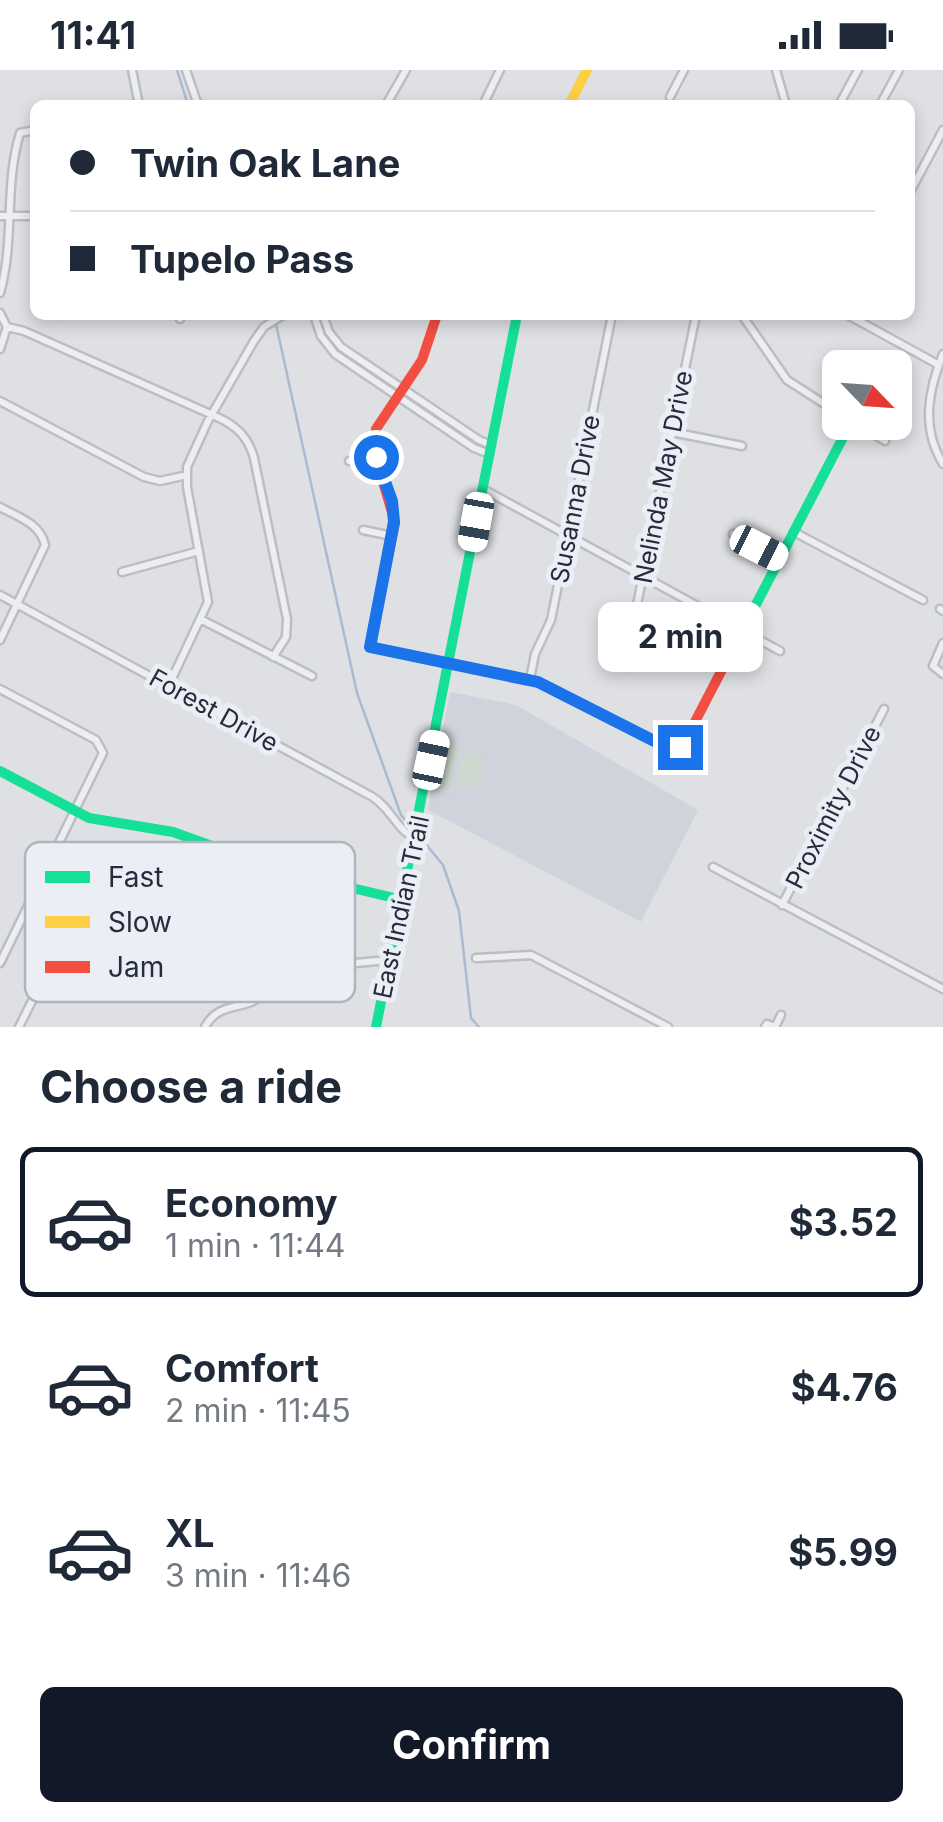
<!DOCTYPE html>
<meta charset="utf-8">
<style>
:root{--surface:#fff;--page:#f6f6f7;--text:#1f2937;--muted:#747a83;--line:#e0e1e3;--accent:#111827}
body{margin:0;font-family:Inter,sans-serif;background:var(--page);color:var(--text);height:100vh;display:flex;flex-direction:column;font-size:38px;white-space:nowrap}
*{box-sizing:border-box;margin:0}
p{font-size:32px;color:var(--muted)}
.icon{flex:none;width:55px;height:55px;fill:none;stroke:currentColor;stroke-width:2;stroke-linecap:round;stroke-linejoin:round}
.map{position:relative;height:957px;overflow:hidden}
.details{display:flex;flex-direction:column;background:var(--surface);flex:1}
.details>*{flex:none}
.top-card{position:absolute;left:30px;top:30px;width:885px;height:220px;border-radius:15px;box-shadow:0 5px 15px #0003;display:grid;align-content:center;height:220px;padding:0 40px;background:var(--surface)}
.needle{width:65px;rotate:115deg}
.fabs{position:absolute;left:822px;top:280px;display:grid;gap:20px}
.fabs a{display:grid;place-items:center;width:90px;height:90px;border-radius:15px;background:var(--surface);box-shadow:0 5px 15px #0003;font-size:50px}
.end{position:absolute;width:45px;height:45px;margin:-22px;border:12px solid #1a73e8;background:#fff;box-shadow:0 0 0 5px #fff}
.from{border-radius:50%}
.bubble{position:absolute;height:70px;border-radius:15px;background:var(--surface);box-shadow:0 5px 15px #0003;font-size:32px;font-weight:700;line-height:70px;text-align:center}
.car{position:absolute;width:30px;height:60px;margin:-30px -15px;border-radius:12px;box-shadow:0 0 8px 2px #0007;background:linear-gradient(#fff 24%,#345 0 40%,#fff 0 76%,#345 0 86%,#fff 0)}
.top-card b{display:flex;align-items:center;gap:35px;height:95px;font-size:38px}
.top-card b+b{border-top:2px solid var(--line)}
.top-card i{width:25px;height:25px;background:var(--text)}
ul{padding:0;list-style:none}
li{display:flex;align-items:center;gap:30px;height:150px;margin:0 20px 15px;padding:0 20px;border:5px solid transparent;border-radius:15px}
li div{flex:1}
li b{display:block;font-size:38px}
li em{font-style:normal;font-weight:700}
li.selected{border-color:var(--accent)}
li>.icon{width:90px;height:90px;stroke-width:1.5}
h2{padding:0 40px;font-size:45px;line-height:120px}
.cta{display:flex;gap:20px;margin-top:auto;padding:20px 40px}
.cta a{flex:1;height:115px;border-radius:15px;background:var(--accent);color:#fff;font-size:40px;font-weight:700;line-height:115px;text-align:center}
.status{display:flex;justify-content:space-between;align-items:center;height:70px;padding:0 50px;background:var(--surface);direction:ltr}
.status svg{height:28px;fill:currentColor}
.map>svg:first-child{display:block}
.built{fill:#cfd3db}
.green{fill:#ced8ce}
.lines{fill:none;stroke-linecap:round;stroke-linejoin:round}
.stream{stroke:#aabad1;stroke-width:2.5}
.street-casing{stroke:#bcbec2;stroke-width:11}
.street{stroke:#edeef1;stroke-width:6}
.fast{stroke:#16e098;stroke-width:10}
.slow{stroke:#ffcf43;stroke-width:10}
.jam{stroke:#f24e42;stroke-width:10}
.route{stroke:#1a73e8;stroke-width:12}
.labels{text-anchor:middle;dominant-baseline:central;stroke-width:10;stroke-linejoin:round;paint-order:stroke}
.street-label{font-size:25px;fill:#252c3d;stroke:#ebeef5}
.key{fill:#ebeef5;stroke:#b0b4be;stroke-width:2.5}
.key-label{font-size:28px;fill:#252c3d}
</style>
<div class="status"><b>11:41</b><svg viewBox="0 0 49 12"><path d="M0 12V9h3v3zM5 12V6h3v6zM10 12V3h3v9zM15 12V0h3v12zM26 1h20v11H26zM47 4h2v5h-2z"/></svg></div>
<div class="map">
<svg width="943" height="957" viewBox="0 0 943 957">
<rect width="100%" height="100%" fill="#dee0e4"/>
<path class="built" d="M450,622l66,13 182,105 -57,112 -213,-112z"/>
<path class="green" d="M440,671l22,9c-12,13 -6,35 -21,45 -16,-11 -5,-37 -1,-54z
M472,682l11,8c2,18 -5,27 -23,30l-4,-5 6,-27z"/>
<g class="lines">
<path class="stream" d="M177,0l11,35
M274,245l83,378 44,122 11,13
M420,767l23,28 16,46 12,107 8,9"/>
<defs>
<path id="street" d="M132,0l7,35
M186,0l12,35
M776,0l10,35
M670,27l14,-27
M386,35l20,-35
M483,35l17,-35
M839,35l19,-35
M880,35l19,-35
M910,122l33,-62
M0,146h35
M0,223c15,-53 4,-107 20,-160l15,-3
M0,243l7,14 -7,22
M179,245l1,4
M314,245l7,21 14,18 139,94 15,6
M323,245l6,17 12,15 138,93 12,5
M742,245l45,65 53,34
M848,245l91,50
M7,257l17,4 193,86c20,9 31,20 37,41l33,161 -1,18 -13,20
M943,284c-15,37 -22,74 0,110
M0,331l144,76 16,4 27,-6
M854,352l31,19
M672,362l70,14
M349,391l25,-8
M483,419l297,162
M0,437c18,10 40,16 45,38l-45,95
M363,460l29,6
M794,462l129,68
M733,464l47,24
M122,502l77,-21
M0,525l371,201c20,11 26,36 45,42
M940,539l3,2
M202,550l110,56
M630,569l66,-324
M943,573l-10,23 10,8
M530,609l5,-25 16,-34 61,-305
M169,615l39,-83 -21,-115v-20l21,-46 46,-80 10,-14 19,-12
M0,619l96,51 7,13 -103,210
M713,797l230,122
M46,802l34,14 138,18 16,-10 15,-34
M782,835l102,-196
M476,888l55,-3 137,72
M203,899l1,-23
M276,900l113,-10
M154,908v-32
M19,957l33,-66 16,-12 187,-4 16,5 5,20c-15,52 -52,22 -71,57
M765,957l2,-3 7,3
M775,957l6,-12"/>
</defs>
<use href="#street" class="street-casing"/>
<use href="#street" class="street"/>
<path class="fast" d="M726,592l125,-240
M0,701l89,47 84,14 111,40 119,28
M376,957l141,-712"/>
<path class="slow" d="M569,35l18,-35"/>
<path class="jam" d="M437,245l-15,45 -46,69 -2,23 21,70 -25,125 168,35 130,66h9l8,-7 41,-79"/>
</g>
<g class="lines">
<path class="route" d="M376,387l16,44 2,21 -24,125 168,35 130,66 12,-1"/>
</g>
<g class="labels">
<g class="street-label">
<text transform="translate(663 407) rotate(-79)">Nelinda May Drive</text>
<text transform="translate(575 429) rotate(-79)">Susanna Drive</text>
<text transform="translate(214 640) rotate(29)">Forest Drive</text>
<text transform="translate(833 737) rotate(-63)">Proximity Drive</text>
<text transform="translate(401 837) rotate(-78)">East Indian Trail</text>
</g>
</g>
<rect x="25" y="772" width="330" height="160" rx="15" class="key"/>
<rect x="45" y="801" width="45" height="12" fill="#16e098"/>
<rect x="45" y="846" width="45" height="12" fill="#ffcf43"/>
<rect x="45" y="891" width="45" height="12" fill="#f24e42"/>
<g class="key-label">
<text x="108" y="817">Fast</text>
<text x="108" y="862">Slow</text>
<text x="108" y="907">Jam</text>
</g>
</svg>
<div class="fabs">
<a><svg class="needle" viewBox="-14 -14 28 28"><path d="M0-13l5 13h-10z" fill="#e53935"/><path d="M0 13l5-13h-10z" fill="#747a83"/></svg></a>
</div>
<i class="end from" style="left:376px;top:387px"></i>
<i class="end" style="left:680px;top:677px"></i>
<div class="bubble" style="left:598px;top:532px;width:165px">2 min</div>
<i class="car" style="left:476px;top:452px;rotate:190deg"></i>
<i class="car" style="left:759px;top:478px;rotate:117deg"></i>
<i class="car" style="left:431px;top:690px;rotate:12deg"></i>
<div class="top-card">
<b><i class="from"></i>Twin Oak Lane</b>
<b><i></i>Tupelo Pass</b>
</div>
</div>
<section class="details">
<h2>Choose a ride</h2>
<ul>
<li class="selected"><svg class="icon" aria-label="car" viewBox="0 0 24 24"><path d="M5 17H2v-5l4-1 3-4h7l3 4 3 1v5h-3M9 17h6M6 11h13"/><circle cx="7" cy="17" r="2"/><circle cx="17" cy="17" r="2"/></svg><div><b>Economy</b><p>1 min · 11:44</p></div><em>$3.52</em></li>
<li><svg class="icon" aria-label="car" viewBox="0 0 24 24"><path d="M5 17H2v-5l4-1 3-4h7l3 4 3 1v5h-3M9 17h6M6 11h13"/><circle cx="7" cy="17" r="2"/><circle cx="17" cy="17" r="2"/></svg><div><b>Comfort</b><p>2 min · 11:45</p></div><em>$4.76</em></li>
<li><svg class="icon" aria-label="car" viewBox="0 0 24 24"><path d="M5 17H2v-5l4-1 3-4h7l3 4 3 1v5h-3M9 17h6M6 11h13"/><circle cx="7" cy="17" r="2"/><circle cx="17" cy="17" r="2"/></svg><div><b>XL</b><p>3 min · 11:46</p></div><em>$5.99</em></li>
</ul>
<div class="cta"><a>Confirm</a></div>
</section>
